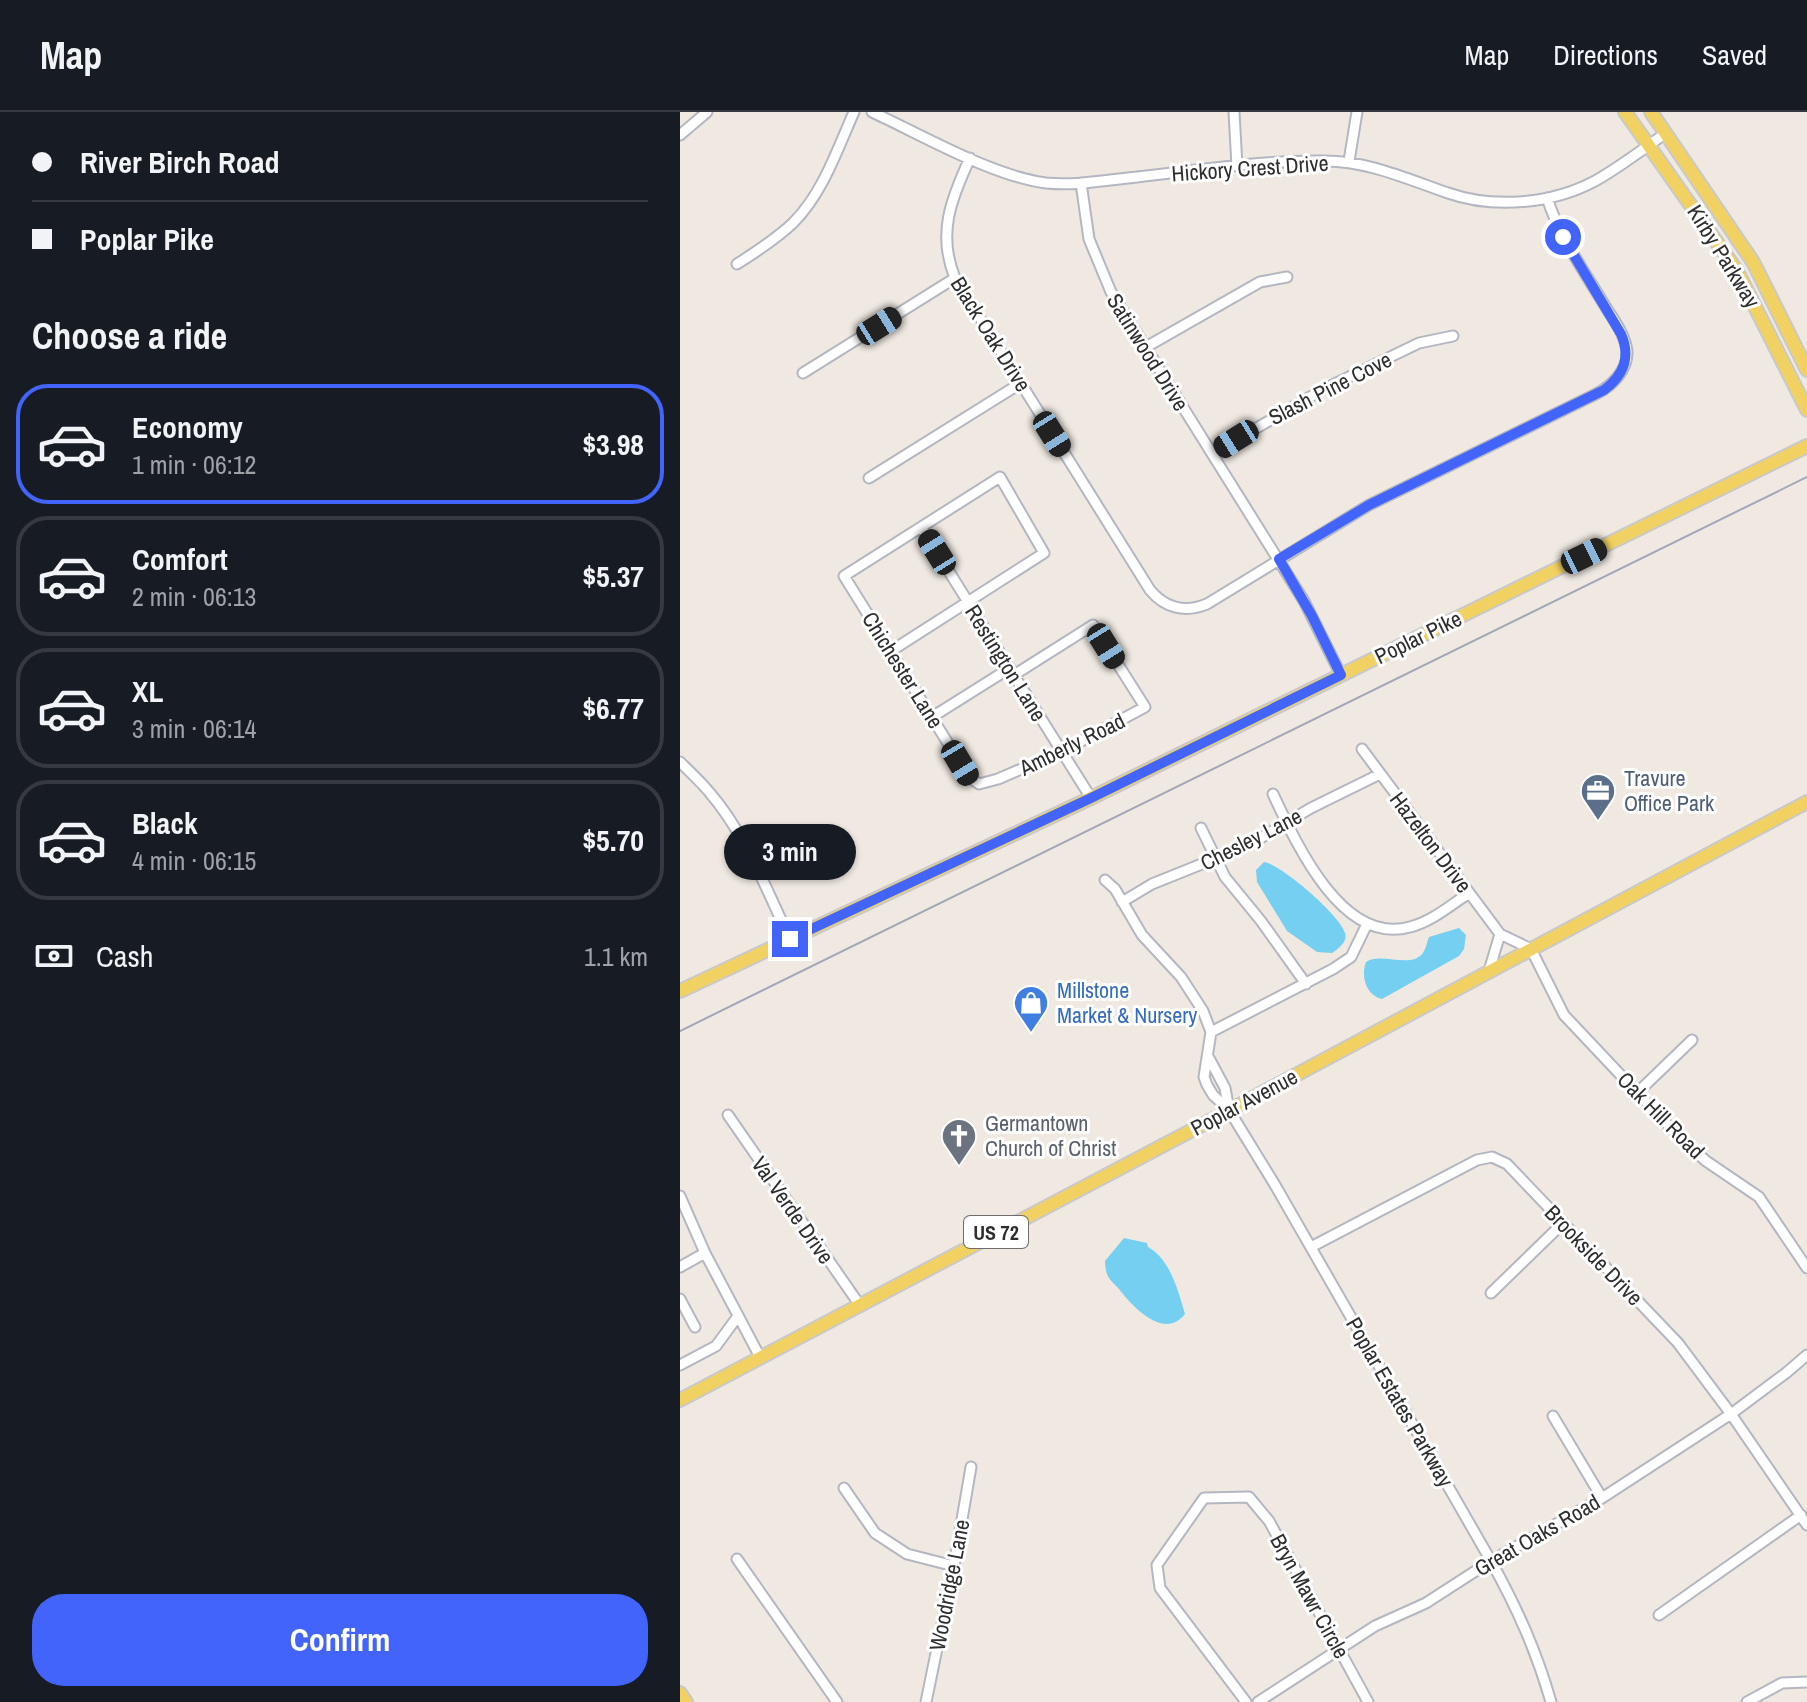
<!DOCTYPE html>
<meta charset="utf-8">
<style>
:root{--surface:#171b24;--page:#242831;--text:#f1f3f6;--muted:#9ea1a6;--line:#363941;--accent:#4264fb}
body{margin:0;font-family:"Archivo Narrow",sans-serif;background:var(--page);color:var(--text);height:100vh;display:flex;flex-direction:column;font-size:30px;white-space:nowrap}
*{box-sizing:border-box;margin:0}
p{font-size:26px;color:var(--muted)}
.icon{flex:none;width:44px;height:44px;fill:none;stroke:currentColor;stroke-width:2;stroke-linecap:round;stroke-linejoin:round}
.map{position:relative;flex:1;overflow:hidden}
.details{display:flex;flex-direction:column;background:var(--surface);width:680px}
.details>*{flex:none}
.guide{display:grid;align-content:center;height:176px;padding:0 32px;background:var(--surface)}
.end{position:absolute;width:36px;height:36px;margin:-18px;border:10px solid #4264fb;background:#fff;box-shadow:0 0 0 4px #fff}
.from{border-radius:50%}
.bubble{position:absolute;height:56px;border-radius:28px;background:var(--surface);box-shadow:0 2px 6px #0004;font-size:26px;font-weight:700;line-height:56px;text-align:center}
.car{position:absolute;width:24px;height:48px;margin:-24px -12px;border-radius:10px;box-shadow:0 0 6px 2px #0007;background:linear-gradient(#222 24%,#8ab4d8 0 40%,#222 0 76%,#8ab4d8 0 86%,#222 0)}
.guide b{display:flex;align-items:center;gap:28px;height:76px;font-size:30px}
.guide b+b{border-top:2px solid var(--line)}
.guide i{width:20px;height:20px;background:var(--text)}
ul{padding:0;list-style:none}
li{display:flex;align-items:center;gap:24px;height:120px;margin:0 16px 12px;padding:0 16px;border:4px solid var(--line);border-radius:32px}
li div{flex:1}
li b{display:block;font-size:30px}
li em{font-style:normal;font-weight:700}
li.active{border-color:var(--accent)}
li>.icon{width:72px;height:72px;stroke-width:1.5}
h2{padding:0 32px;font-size:36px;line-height:96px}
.pay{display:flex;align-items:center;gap:20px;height:88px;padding:0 32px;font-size:30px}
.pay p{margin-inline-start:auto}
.cta{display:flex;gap:16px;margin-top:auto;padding:16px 32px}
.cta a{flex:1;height:92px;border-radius:32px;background:var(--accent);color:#fff;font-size:32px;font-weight:700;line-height:92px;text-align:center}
header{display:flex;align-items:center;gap:48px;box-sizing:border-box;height:112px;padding:0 40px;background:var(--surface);border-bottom:2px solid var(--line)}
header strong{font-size:38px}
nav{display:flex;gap:44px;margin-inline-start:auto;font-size:28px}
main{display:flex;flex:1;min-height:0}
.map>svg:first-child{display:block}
.water{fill:#75cff0}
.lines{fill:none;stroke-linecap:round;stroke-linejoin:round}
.minor-casing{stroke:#b4b7c1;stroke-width:13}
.major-casing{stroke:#c9c9c9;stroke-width:16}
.minor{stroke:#fff;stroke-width:9}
.major{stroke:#f2d163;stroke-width:12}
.rail{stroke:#a3a6b8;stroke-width:2}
.route{stroke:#4264fb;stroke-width:10}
.labels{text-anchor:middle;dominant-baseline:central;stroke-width:6;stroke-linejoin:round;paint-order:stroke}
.shield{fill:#fff;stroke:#6d6d6d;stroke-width:2}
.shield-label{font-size:20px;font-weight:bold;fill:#2e2e2e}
.street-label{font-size:22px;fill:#2e2e2e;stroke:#fff}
.service-label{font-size:22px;fill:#4e5e75;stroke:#fff;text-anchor:start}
.shop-label{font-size:22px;fill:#366cbe;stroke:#fff;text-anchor:start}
.worship-label{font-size:22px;fill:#5b616d;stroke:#fff;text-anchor:start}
</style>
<header>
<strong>Map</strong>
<nav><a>Map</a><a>Directions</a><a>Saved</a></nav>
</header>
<main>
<section class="details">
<div class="guide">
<b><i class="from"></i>River Birch Road</b>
<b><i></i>Poplar Pike</b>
</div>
<h2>Choose a ride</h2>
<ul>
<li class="active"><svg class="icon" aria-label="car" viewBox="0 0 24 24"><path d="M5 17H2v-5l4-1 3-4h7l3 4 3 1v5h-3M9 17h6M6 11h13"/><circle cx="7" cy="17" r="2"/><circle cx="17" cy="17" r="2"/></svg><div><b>Economy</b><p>1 min · 06:12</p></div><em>$3.98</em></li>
<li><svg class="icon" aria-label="car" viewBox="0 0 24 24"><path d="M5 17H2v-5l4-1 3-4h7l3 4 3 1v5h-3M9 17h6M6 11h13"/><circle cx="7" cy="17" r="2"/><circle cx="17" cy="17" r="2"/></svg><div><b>Comfort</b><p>2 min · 06:13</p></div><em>$5.37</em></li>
<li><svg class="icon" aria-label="car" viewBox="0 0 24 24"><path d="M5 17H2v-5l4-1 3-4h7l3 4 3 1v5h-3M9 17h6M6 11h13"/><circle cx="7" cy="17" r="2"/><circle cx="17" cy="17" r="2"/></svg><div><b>XL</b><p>3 min · 06:14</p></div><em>$6.77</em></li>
<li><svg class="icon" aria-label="car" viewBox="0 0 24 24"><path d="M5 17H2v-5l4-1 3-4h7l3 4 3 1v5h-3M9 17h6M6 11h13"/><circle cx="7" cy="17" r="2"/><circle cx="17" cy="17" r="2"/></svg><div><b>Black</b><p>4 min · 06:15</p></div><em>$5.70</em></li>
</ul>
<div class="pay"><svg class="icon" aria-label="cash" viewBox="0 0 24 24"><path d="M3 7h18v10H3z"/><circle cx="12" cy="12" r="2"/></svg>Cash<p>1.1 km</p></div>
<div class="cta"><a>Confirm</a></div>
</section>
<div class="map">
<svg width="1127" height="1590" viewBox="0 0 1127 1590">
<rect width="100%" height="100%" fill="#efe9e1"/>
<path class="water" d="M584,750c17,2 77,54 81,71 3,9 -7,16 -13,20l-15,-1 -30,-21 -30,-49 -1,-12z
M779,816l7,7 -2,14 -5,7 -77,43c-17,-4 -21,-24 -16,-37 16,-11 50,10 59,-13 2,-4 2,-8 4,-12z
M444,1126l23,5 1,4c22,12 30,43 37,67 -21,27 -53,-8 -66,-25 -4,-5 -10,-9 -12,-15 -1,-1 -2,-12 -2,-13z"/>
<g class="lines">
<defs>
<path id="minor" d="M192,0c50,23 120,64 174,71 30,3 61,-3 91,-6 62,-7 125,-17 188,-16 43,0 82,18 123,32 46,16 104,11 147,-12 25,-14 48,-32 71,-48
M554,0l3,54
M0,23l27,-23
M290,46c-19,41 -33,76 -15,120l195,312c15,18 35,23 57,14l162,-99 227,-111c16,-8 32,-24 31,-43 -2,-18 -16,-35 -25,-50 -20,-33 -43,-66 -55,-103
M669,49l8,-49
M401,71l8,56 22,53 193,309 37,74
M57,152c19,-12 39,-25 56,-41 30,-30 44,-73 61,-111
M466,235l114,-65 27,-5
M123,261l152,-95
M532,342l110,-64 97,-47 34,-7
M189,366l152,-95
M241,415l170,271
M211,539l153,-98 -44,-76 -156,99 125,201 10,7 19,-5 63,-27 84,-45 -52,-82 -79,50
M252,605l78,-49
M682,637l138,185 31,15 33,66 117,124 25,22 53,36 48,71
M0,650c10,10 21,20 30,31 36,42 56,96 80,146
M593,682c23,49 69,152 137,133 21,-5 41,-22 59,-34
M521,716l24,49 36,44 45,63
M425,768l10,9 27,46 39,42 22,34 8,21 -7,45 3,8 6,10 16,15 46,75 216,376c26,47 45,89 60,141
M442,790l30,-18 97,-39 62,-37 69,-34
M809,859l11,-37
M531,920l122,-63 18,-12 16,-33
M529,946l16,30 4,22
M957,981l55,-53
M48,1003l131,189
M0,1084l25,57 55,104
M631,1135l166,-87 15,-3 15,7 171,179 53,71 76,111
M0,1155l25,-14
M811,1181l72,-70
M0,1187l15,28
M0,1253l36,-19 22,-30
M873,1304l49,82
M164,1376l31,45 32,21 47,12
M57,1447l100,143
M979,1503l142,-100
M246,1590l28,-136 17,-99
M566,1590l-86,-114 -3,-23 47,-67 45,-1 20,24 99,181
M578,1590l117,-76 51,-23 65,-42 111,-63 129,-84 55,-41 21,-18
M1067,1590l35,-19 25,-1"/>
<path id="major" d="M945,0l112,159 70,139
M971,0l102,150 54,108
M0,879l411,-193 716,-352
M0,1288l537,-283 590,-315
M0,1581l6,9"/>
</defs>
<use href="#minor" class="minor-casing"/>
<use href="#major" class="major-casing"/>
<use href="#minor" class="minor"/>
<use href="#major" class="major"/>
<path class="rail" d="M0,919l1127,-554"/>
</g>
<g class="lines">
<path class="route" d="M110,827l301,-141 250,-123 -29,-59 -33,-57 90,-54 235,-115c20,-15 27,-33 17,-56l-58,-97"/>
</g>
<defs>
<symbol id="office-pin" viewBox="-11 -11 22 30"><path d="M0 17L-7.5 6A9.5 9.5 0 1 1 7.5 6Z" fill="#5c6f8a" stroke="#fff"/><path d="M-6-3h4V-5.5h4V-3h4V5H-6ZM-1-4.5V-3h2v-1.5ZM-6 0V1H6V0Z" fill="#fff"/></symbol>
<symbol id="shop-pin" viewBox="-11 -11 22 30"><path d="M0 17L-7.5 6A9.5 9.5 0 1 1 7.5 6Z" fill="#3f7fe0" stroke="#fff"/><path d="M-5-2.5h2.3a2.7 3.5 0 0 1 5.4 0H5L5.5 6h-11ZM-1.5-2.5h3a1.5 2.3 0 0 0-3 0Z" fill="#fff"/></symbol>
<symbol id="church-pin" viewBox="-11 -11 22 30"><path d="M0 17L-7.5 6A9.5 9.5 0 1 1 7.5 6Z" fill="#6b7280" stroke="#fff"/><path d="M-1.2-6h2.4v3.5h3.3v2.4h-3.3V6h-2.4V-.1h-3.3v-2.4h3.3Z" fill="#fff"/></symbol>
</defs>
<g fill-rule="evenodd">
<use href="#office-pin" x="898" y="659" width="40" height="54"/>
<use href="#shop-pin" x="331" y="871" width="40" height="54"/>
<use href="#church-pin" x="259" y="1004" width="40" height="54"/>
</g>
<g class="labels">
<rect class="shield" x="284" y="1104" width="64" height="32" rx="6"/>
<g class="shield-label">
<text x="316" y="1120">US 72</text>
</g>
<g class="street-label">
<text transform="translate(570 56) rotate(-4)">Hickory Crest Drive</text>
<text transform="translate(1044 144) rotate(58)">Kirby Parkway</text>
<text transform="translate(311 222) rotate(58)">Black Oak Drive</text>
<text transform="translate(468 240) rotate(58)">Satinwood Drive</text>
<text transform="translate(650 276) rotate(-27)">Slash Pine Cove</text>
<text transform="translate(738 525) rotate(-26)">Poplar Pike</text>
<text transform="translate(326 551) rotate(58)">Restington Lane</text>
<text transform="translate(223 558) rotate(58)">Chichester Lane</text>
<text transform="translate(392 632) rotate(-26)">Amberly Road</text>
<text transform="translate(571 727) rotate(-27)">Chesley Lane</text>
<text transform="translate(751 730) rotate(53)">Hazelton Drive</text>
<text transform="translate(564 990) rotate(-28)">Poplar Avenue</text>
<text transform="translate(981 1003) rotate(45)">Oak Hill Road</text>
<text transform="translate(113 1098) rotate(55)">Val Verde Drive</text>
<text transform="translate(914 1143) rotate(46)">Brookside Drive</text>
<text transform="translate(720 1290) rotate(60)">Poplar Estates Parkway</text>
<text transform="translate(857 1423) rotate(-30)">Great Oaks Road</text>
<text transform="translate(269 1473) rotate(-79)">Woodridge Lane</text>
<text transform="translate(630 1484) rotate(61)">Bryn Mawr Circle</text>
</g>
<g class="service-label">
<text x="944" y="666">Travure<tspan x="944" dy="25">Office Park</tspan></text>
</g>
<g class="shop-label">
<text x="377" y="878">Millstone<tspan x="377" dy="25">Market &amp; Nursery</tspan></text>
</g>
<g class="worship-label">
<text x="305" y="1011">Germantown<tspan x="305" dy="25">Church of Christ</tspan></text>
</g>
</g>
</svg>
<i class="end from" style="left:883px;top:125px"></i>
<i class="end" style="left:110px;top:827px"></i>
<div class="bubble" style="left:44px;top:712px;width:132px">3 min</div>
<i class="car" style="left:199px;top:214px;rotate:58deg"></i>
<i class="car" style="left:372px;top:322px;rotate:148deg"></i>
<i class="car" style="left:556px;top:327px;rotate:238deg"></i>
<i class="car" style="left:257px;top:440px;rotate:328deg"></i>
<i class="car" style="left:904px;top:444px;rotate:64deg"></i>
<i class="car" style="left:426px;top:534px;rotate:148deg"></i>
<i class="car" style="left:280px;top:651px;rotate:149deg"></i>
</div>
</main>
